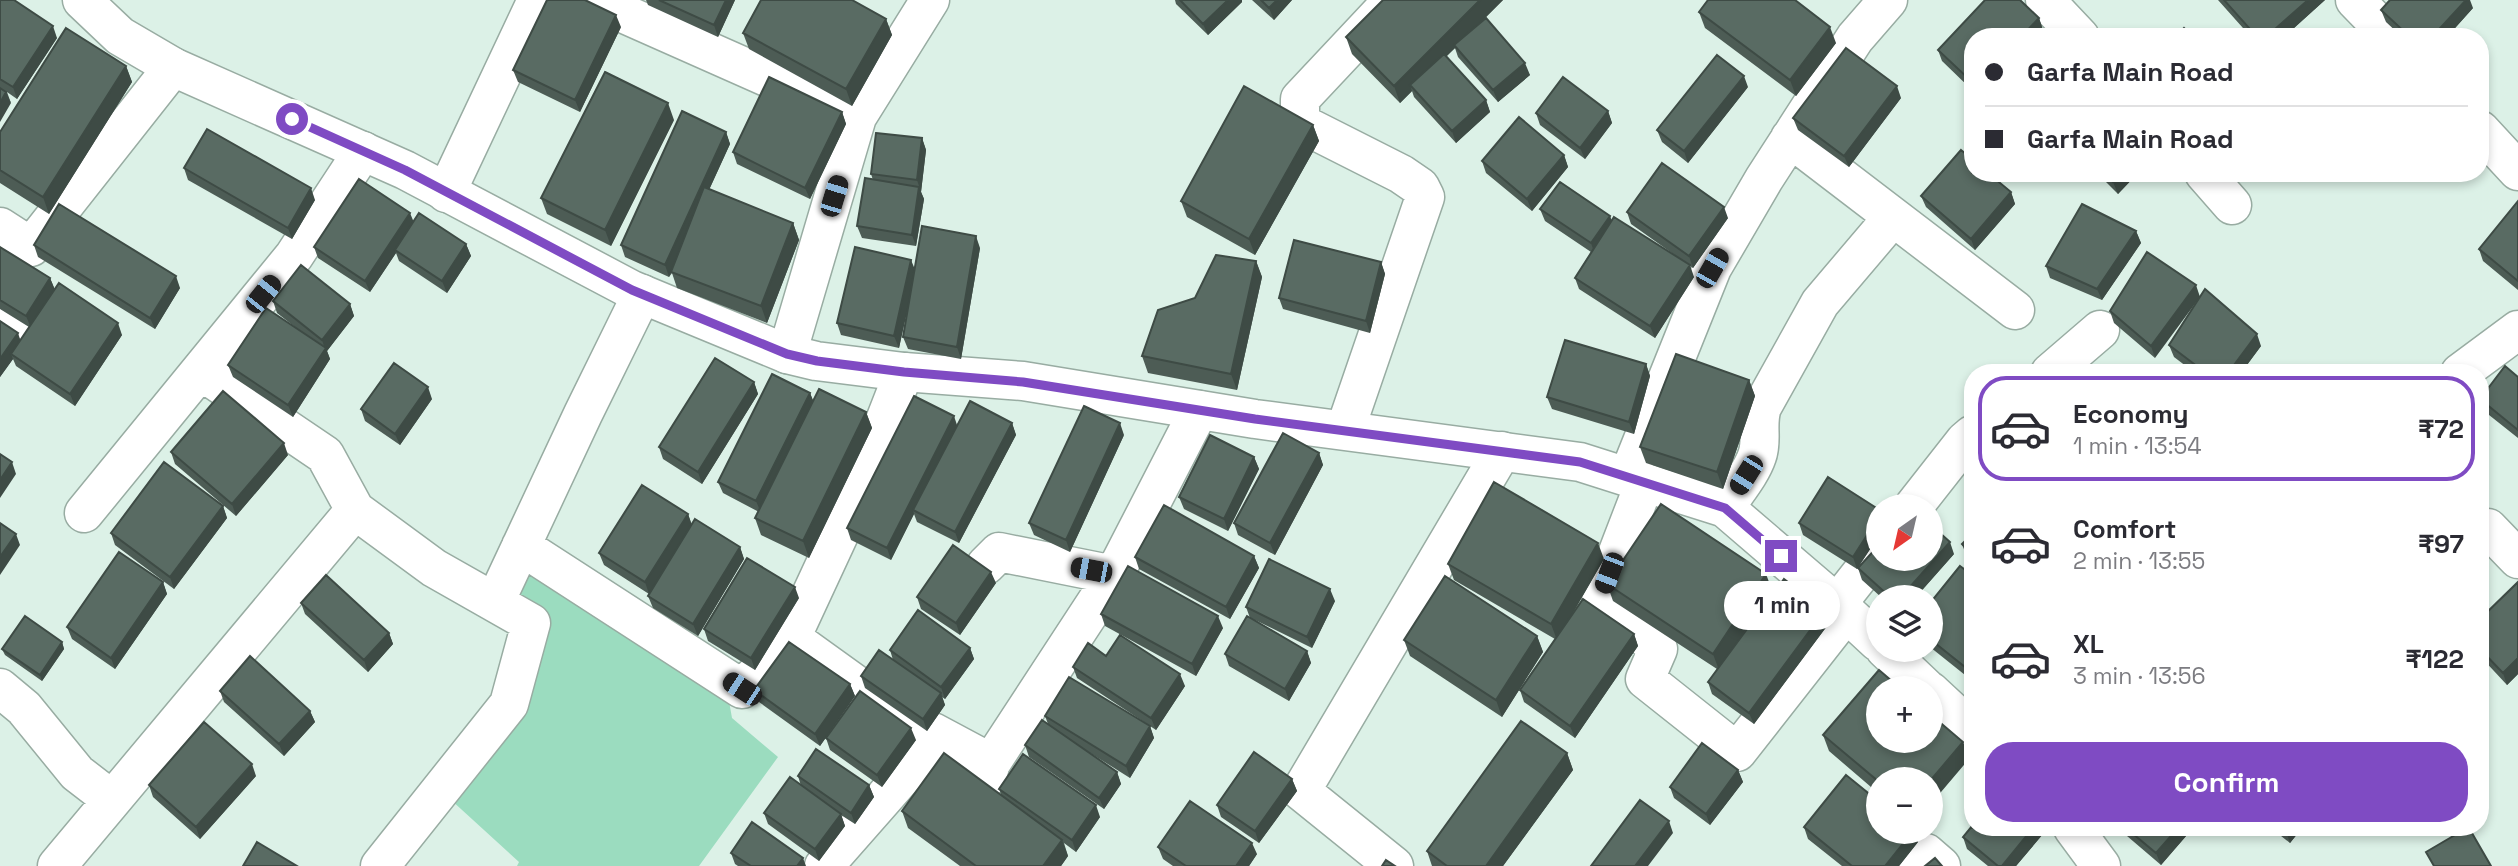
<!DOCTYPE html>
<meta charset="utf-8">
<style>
:root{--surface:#fff;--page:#f7f7f7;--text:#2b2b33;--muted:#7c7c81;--line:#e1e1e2;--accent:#7f4bc3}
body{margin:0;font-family:"Space Grotesk",sans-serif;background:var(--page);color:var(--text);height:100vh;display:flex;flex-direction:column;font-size:26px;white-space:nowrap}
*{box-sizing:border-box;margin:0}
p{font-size:23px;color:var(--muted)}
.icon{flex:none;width:38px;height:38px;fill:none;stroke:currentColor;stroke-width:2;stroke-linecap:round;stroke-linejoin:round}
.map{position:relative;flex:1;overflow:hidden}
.panel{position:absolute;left:1964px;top:364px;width:525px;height:472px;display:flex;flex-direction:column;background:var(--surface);border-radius:28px;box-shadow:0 4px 10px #0003}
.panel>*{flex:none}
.banner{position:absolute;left:1964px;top:28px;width:525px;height:154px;border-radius:28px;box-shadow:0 4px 10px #0003;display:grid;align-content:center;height:154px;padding:0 21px;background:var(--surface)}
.needle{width:46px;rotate:214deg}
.tools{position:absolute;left:1866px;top:494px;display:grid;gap:14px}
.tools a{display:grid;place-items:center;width:77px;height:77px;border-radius:50%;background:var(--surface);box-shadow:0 4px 10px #0003;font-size:35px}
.end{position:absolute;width:32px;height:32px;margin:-16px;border:9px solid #7f4bc3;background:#fff;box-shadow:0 0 0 4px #fff}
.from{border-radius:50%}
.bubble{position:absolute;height:49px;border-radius:24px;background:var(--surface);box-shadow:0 4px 10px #0003;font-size:23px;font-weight:700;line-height:49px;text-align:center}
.car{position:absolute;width:21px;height:42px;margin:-21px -10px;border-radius:9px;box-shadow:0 0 5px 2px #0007;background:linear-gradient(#222 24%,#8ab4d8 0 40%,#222 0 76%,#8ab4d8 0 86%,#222 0)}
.banner b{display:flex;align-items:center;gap:24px;height:66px;font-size:26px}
.banner b+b{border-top:2px solid var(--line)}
.banner i{width:18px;height:18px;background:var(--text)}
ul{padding:12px 0 0;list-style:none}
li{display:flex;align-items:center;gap:21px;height:105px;margin:0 14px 10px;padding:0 7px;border:4px solid transparent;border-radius:28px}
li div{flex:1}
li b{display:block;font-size:26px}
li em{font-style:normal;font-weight:700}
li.current{border-color:var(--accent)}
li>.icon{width:63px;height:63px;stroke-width:1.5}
.action{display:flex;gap:14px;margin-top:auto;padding:14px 21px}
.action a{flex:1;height:80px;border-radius:28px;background:var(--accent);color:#fff;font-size:28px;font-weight:700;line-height:80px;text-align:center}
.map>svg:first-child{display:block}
.green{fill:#9bdcbf}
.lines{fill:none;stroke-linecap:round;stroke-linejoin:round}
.street-casing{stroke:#98aca2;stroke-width:41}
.secondary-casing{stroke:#98aca2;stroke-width:41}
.street{stroke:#fff;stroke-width:38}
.secondary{stroke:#fff;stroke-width:38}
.wall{fill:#4d5c55}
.shaded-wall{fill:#3e4b45}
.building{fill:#596b63;stroke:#3e4b45;stroke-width:2}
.route{stroke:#7f4bc3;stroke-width:9}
</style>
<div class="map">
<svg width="2518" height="866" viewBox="0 0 2518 866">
<rect width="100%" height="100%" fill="#dcf1e7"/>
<path class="green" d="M524,564l203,126 5,28 46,39 -79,109h-182l2,-4 -69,-63 66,-93 -10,-108z"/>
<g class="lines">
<defs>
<path id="street" d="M593,0l264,117
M2045,0l35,37
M2355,0l36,37
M2480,130l38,41
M1790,138l225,172
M2204,173l28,32
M446,193l91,-193
M0,227l31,20 142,-180
M0,321l12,7
M787,354l70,-237 73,-117
M201,371l124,84 30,55 79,58 97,55 -22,81 -129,162
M2050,373l50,-43
M2460,373l58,-43
M1345,430l80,-233 -5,-10 -19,-13 -95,-48 -6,-10v-17l93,-99
M1628,477l84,-209 52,-89 91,-141 33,-38
M1645,482l-44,114 57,53 -13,30 92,73 109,-139
M1914,506l51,-65 7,-6
M1725,508c10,-16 26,-34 32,-52 6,-16 -1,-31 5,-49l58,-104 73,-86
M84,513l210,-257 69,-105
M2488,528l30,31
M521,546l221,143 49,-51 58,-125 55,-141
M986,565l13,-13 115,23
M495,602l88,-188 59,-120
M1837,604l41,-52
M791,638l143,103 -1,-9 58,31
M0,688l24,20 53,65 35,27
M986,779l5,-16 123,-188 85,-165
M57,866l298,-356
M824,866l110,-125
M1394,866l-93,-75 201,-340
M1913,866l13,-13 15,13"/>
<path id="secondary" d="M82,0l38,36 53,31 232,103 227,120 155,64 29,7 88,11 119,9 232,38 325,43 145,46 112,96 41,38
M1885,649l41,39
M1930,691l42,39
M2073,828l28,38"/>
</defs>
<use href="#street" class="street-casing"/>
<use href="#secondary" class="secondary-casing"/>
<use href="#street" class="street"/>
<use href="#secondary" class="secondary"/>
</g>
<path class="wall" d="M0,0l57,38 -40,61 -10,-7 4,11 -11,-15z
M646,0h89l-17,37 -70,-32z
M1175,0h67v2l-34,33 -32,-31z
M1252,0h40l-18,20z
M1383,0h120l-26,26 53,49 -32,27 -40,-45 -3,-9 -9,8 40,44 4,12 -34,31 -42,-46 -2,-6 -12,12 -48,-49 -6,-17z
M1985,0h35l19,18 4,12 -6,7h-65v53l-30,-29 -4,-11z
M2218,0h107l-41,37h-33z
M2473,8l-26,29h-45l-16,-15 -5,-12z
M1699,12l137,31 -40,53 -91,-68z
M886,19l6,16 -40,71 -103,-57 -6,-16z
M621,27l-41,85 -62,-30 -5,-12z
M126,66l6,16 -83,132 -49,-31v-51z
M1748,87l-60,76 -26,-21 -5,-12z
M1901,98l-52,69 -51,-37 -5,-12z
M1608,111l4,12 -27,36 -45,-34 -4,-12z
M842,112l4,12 -36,75 -73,-35 -4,-12z
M674,120l-63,126 -64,-32 -6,-16z
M1313,125l6,16 -64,114 -68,-38 -6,-16z
M726,132l4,12 -21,46 84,33 6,17 -32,83 -90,-35 -5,-15 -3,4 -44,-20 -4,-12z
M922,138l4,12 -5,42 3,7 -8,47 -54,-8 -5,-12 16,-46 -2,-6z
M1564,155l4,12 -36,44 -46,-38 -4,-12z
M184,168l131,32 -23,39 -104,-59z
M2097,173h41l-20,21z
M2011,192l4,12 -40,46 -49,-43 -5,-11z
M2518,201v89l-35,-29 -4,-12z
M1540,209l70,7 1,5 83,56 -39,61 -76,-49 -4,-11 16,-26 -46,-31z
M1627,212l101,6 -35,50 -62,-44z
M2136,231l5,12 -39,57 -52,-22 -4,-12z
M466,244l5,12 -24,37 -48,-32 -3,-8 -26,39 -52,-34 -4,-11z
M34,245l146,43 -25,41 -117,-72z
M0,247l50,31 5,12 67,45 -47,71 -59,-40 -3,-7 -13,18v-56l21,19 8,-13 -29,-18z
M980,248l-19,111 -53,-10 -5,-12 7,-42 -11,53 -58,-13 -4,-12 78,-54z
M2147,252l8,106 -41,-35 -4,-12z
M1256,261l6,16 -25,113 -89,-17 -6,-17 53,-58z
M1381,262l4,12 -15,59 -87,-24 -4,-11z
M273,301l77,3 4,12 -27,35 3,8 -37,58 -60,-40 -5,-12 67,-38 -18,-14z
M2169,345l92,1 -20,27h-46l-21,-16z
M1646,364l4,12 -16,58 -82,-25 -5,-12z
M2518,377v61l-34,-27 -4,-11z
M1749,380l6,16 -32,93 -77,-26 -6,-16z
M754,382l4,12 -56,90 -39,-25 -4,-12z
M810,393l3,8 53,11 6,16 -63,130 -48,-23 -6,-17 4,-6 -36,-19 -5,-11z
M432,399l-32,46 -35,-24 -4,-12z
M1012,423l4,12 -57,108 -42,-21 -3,-8 -23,46 -40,-20 -4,-12 110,-103z
M1124,435l-54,117 -36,-17 -5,-12z
M171,452l117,3 -52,61 -61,-52z
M1319,453l4,12 -48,90 -37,-20 -4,-12z
M1254,457l5,12 -31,62 -44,-22 -5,-12z
M223,506l4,12 -53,71 -59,-44 -4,-12z
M1878,509v28l-21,32 -54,-34 -4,-12z
M688,514l4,11 48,22 4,12 -46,77 -45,-28 -5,-12 29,-47 -28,45 -45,-29 -5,-12z
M1972,534v28l-6,-7 -4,-11z
M1954,554l-38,43h-35l-19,-17 -4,-12z
M1254,556l5,12 -29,51 -91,-50 -4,-12z
M1604,559l-31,54 61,21 4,12 -63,92 -51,-36 -4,-12 35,-51 -101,-59 -6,-16z
M1960,566l10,113 -40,-32v-44z
M163,582l4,12 -52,75 -43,-30 -5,-12z
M2518,582v92l-11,11 -27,-29v-37z
M996,583l-36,52 -39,-26 -4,-12z
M1607,584l165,6 -31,47 89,-15 -76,102 -42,-30 -4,-12 9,-13 -104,-68z
M799,598l-44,72 -47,-29 -4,-12z
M1335,601l-23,47 -57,-28 52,31 4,12 -22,38 -60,-35 -4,-12 25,-36 -4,-11z
M301,603l88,30 4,11 -25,28 -63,-58z
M1101,614l122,14 -27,48 -91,-50z
M1537,636l6,16 -41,65 -92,-61 -6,-16z
M62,642l2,7 -22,32 -37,-26 -3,-6z
M970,648l4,11 -29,40 -3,-2 3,8 -18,26 -62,-43 -4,-12 32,-16 -3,-10z
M1106,656l79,30 -29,44 -6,-4 4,12 -24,40 -43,-27 30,21 4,12 -17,25 -75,-52 -4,-12 23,-21 -3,-8 102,8 -70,-46 -4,-11z
M850,684l5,12 -35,50 -61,-44 -5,-12z
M220,691l90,20 5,11 -31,34 -60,-54z
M1823,735l140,7 6,17 -91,20v14l-49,-42z
M826,738l90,2 -34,47 -52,-37z
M1567,753l6,17 -70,96h-71l-5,-15z
M1738,770l5,12 -33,43 -36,-27 -4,-11z
M256,776l-56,63 -47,-42 -4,-12z
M798,776l71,9 5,12 -19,27 -14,-9 4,11 -26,35 -51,-37 -4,-11 37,-27z
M1292,779l5,12 -38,52 -38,-26 -4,-12z
M999,789l101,28 -24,35 -12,-9 4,13 -7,10h-101l-52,-38 -6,-17 99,-17z
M1804,827l114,15 -19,24h-57l-34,-27z
M1972,828h76l-32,38h-28l-21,-17 -4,-12z
M2119,828h74l-32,37 -41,-35z
M2271,828h31l-12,15z
M2440,828h14l-7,6z
M1158,847l99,7 -8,12h-76l-10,-7z
M731,853l75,13h-68l-3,-2z"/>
<path class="shaded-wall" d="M726,0h9l-17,37 -4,-12z
M1228,0h14v2l-34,33 -5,-11z
M1277,0h15l-18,20 -5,-12z
M1480,0h23l-47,47 -2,-2 1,3 -41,41 -4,-4 2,6 -12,12 -6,-17z
M2308,0h17l-41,37h-18z
M2466,0h4l3,8 -26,29h-15z
M616,15l5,12 -41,85 -5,-12z
M2039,18l4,12 -6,7h-16z
M886,19l6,16 -40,71 -6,-17z
M53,26l4,12 -40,61 -4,-12z
M1830,27l6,16 -40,53 -6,-16z
M1525,63l5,12 -32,27 -5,-12z
M126,66l6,16 -83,132 -6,-17z
M1744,76l4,11 -60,76 -4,-12z
M1897,86l4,12 -52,69 -5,-11z
M6,92l5,11 -11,19v-19z
M1486,100l4,12 -34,31 -4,-12z
M668,103l6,17 -63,126 -6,-16z
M1608,111l4,12 -27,36 -5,-11z
M842,112l4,12 -36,75 -5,-11z
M1313,125l6,16 -64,114 -6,-16z
M726,132l4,12 -61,133 -4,-12z
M922,138l4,12 -5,42 -4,-12z
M1564,155l4,12 -36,44 -5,-12z
M2122,173h16l-20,21 -5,-12z
M2364,173h14l-11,9z
M919,187l5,12 -8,47 -4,-11z
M311,188l4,12 -23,39 -4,-11z
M2011,192l4,12 -40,46 -4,-11z
M1724,207l4,11 -35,50 -4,-12z
M410,213l5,12 -20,25 1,3 -26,39 -5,-11z
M1610,216l4,11 -19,28 -4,-12z
M793,223l6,17 -32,83 -6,-17z
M2136,231l5,12 -39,57 -5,-11z
M976,236l4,12 -19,111 -4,-12z
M466,244l5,12 -24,37 -5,-12z
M911,260l5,12 -17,76 -5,-12z
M1256,261l6,16 -25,113 -6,-16z
M1381,262l4,12 -15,59 -4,-12z
M1690,265l4,12 -39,61 -5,-12z
M176,276l4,12 -25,41 -5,-11z
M50,278l5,12 -24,38 -5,-12z
M2196,285l4,12 -45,61 -4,-12z
M350,304l4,12 -27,35 3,8 -37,58 -5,-12 37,-56 -3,-9z
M118,323l4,12 -47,71 -5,-12z
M18,333l4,12 -11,9 2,5 -13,18v-18z
M2257,334l4,12 -20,27h-13z
M1646,364l4,12 -16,58 -5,-12z
M1749,380l6,16 -32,93 -6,-17z
M754,382l4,12 -56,90 -4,-12z
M428,387l4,12 -32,46 -5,-11z
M810,393l5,12 -54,108 -5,-12z
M866,412l6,16 -63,130 -6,-17z
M954,416l4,12 -45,82 1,4 -23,46 -4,-12z
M1012,423l4,12 -57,108 -4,-11z
M1120,423l4,12 -54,117 -4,-12z
M284,443l4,12 -52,61 -4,-12z
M1319,453l4,12 -48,90 -5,-12z
M1254,457l5,12 -31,62 -4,-12z
M12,462l4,12 -16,24v-18z
M223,506l4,12 -53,71 -4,-12z
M688,514l4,12 -43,68 -4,-12z
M1878,518v19l-21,32 -4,-12z
M16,534l4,11 -20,30v-18z
M1950,542l4,12 -38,43h-15z
M1598,543l6,16 -47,81 -6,-16z
M740,547l4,12 -46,77 -5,-12z
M1254,556l5,12 -29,51 -4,-12z
M991,572l5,11 -36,52 -4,-12z
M1766,574l6,16 -53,80 -6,-16z
M163,582l4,12 -52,75 -4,-11z
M795,587l4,11 -44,72 -4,-12z
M1330,589l5,12 -23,47 -5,-11z
M1825,610l5,12 -76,102 -5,-11z
M1218,616l5,12 -27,48 -4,-12z
M389,633l4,11 -25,28 -4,-12z
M1634,634l4,12 -63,92 -5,-12z
M1537,636l6,16 -41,65 -6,-17z
M62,642l2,7 -22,32 -2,-6z
M970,648l4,11 -29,40 -4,-12z
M1307,651l4,12 -22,38 -4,-12z
M2518,658v16l-11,11 -4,-12z
M1972,659v17l-2,3 -5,-12z
M1180,674l5,12 -29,44 -5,-12z
M850,684l5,12 -35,50 -5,-12z
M941,693l4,12 -18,26 -4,-12z
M310,711l5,11 -31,34 -5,-12z
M1150,726l4,12 -24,40 -4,-12z
M911,728l5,12 -34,47 -5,-12z
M1963,742l6,17 -39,46v-24z
M1567,753l6,17 -70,96h-17z
M252,764l4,12 -56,63 -4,-12z
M1738,770l5,12 -33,43 -4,-11z
M1117,772l4,12 -17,25 -5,-11z
M1292,779l5,12 -38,52 -4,-12z
M869,785l5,12 -19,27 -4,-11z
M1096,805l4,12 -24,35 -4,-12z
M841,814l4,12 -26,35 -4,-12z
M1669,821l4,12 -25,33h-13z
M2033,828h15l-32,38h-14z
M2178,828h15l-32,37 -5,-12z
M2289,828h13l-12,15 -4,-12z
M2445,828h9l-7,6z
M1913,831l5,11 -19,24h-14z
M1062,840l6,16 -7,10h-18z
M1252,843l5,11 -8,12h-13z
M803,858l3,8h-9z"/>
<path class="building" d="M0,0h14l39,26 -40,61 -13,-8z
M547,0h38l31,15 -41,85 -62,-30z
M659,0h67l-12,25z
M761,0h91l34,19 -40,70 -103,-56z
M1180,0h48l-25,24z
M1261,0h16l-8,8z
M1383,0h97l-86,86 -48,-49z
M1708,0h87l35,27 -40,53 -91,-68z
M1985,0h35l19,18 -18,19h-49v45l-34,-32z
M2224,0h84l-42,37h-9z
M2390,0h76l-34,37h-22l-29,-27z
M1486,18l39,45 -32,27 -39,-45z
M66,28l60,38 -83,131 -43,-27v-38z
M2184,28l9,9h-17z
M2209,31l6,6h-11z
M1846,48l51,38 -53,70 -51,-38z
M1444,54l42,46 -34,31 -42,-46z
M1717,55l27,21 -60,75 -27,-21z
M605,72l63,31 -63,127 -64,-32z
M769,77l73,35 -37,76 -72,-36z
M1563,77l45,34 -28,37 -44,-35z
M1244,86l69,39 -64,114 -68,-38z
M0,88l6,4 -6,11z
M682,111l44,21 -61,133 -44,-20z
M1519,117l45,38 -37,44 -45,-38z
M207,129l104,59 -23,40 -104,-60z
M876,133l46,5 -5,42 -46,-6z
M1961,150l11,9v14h16l23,19 -40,47 -50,-43z
M1662,163l62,44 -35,49 -62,-44z
M2105,173h17l-9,9z
M865,178l54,9 -7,48 -55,-9z
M359,179l51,34 -45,68 -51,-34z
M1560,182l50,34 -19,27 -51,-34z
M704,187l89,36 -32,83 -90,-34z
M2518,201v80l-39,-32z
M59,204l117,72 -26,42 -116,-73z
M2082,204l54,27 -39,58 -51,-23z
M419,213l47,31 -24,37 -47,-31z
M1614,217l76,48 -40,61 -75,-48z
M922,226l54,10 -19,111 -54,-10z
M1294,240l87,22 -15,59 -87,-23z
M0,247l50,31 -24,38 -26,-16z
M855,247l56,13 -17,76 -57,-13z
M2147,252l49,33 -45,61 -41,-35z
M1216,255l40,6 -25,113 -89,-18 16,-46 37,-12z
M301,265l49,39 -28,36 -49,-39z
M59,283l59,40 -48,71 -59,-40z
M2205,289l52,45 -29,39h-22l-37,-28z
M266,308l60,40 -38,57 -60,-40z
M0,321l18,12 -18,26z
M1565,340l81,24 -17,58 -82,-25z
M1676,354l73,26 -32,92 -77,-25z
M715,358l39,24 -56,90 -39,-25z
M394,363l34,24 -33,47 -34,-25z
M2505,366l13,11v53l-38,-31z
M772,374l38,19 -54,108 -38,-19z
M819,389l47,23 -63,129 -48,-23z
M223,391l61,52 -52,61 -61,-52z
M914,396l40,20 -67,132 -40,-20z
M970,401l42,22 -57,109 -42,-22z
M1084,406l36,17 -54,117 -37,-17z
M1283,433l36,20 -49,90 -36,-20z
M1210,435l44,22 -30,62 -45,-22z
M0,454l12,8 -12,18z
M164,462l59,44 -53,71 -59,-44z
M1828,477l50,32v9l-25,39 -54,-34z
M1494,482l104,61 -47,81 -103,-60z
M642,485l46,29 -43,68 -46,-29z
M1661,504l105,70 -53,80 -106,-70z
M1164,505l90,51 -28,51 -91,-50z
M695,519l45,28 -47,77 -45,-28z
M0,523l16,11 -16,23z
M1930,524l20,18 -49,55h-11l-32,-29 20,-22v12h52z
M1972,534v21l-10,-11z
M953,545l38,27 -35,51 -39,-26z
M119,552l44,30 -52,76 -44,-31z
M747,558l48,29 -44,71 -47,-29z
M1269,559l61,30 -23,48 -61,-30z
M1128,566l90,50 -26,48 -91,-50z
M1960,566l12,9v84l-7,8 -35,-28v-36z
M326,575l63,58 -25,27 -63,-57z
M1445,576l92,60 -41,64 -92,-60z
M1784,579l41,31 -76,103 -41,-31z
M2518,582v76l-15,15 -23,-24v-30z
M1583,599l51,35 -64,92 -50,-36z
M918,610l52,38 -29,39 -51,-37z
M25,616l37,26 -22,33 -38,-26z
M1247,616l60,35 -22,38 -60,-35z
M1120,635l60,39 -29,44 -78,-51 15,-24 18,13z
M789,642l61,42 -35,50 -61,-44z
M879,650l62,43 -18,26 -62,-43z
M250,656l60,55 -31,33 -59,-53z
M1879,670l21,18h-22v52h52v-26l33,28 -33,39v-2h-52v2l-55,-46z
M1069,677l81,49 -24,40 -81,-50z
M860,691l51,37 -34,47 -51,-37z
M1042,720l75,52 -18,26 -74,-53z
M1521,721l46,32 -81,113h-39l-20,-15z
M204,722l48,42 -56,63 -47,-42z
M1702,743l36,27 -32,44 -36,-27z
M816,749l53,36 -18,28 -53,-37z
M1254,752l38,27 -37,52 -38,-26z
M944,753l118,87 -19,26h-67l-74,-55z
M1023,754l73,51 -24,35 -73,-51z
M1846,775l32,26v30h35l-28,35h-33l-48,-39z
M790,777l51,37 -26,35 -51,-36z
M1640,800l29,21 -34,45h-44z
M1190,801l62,42 -16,23h-50l-28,-19z
M752,822l51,36 -6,8h-46l-20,-13z
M1972,826v2h61l-31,38h-4l-35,-29z
M2126,828h52l-22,25z
M2467,828h2l22,38h-57l-8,-14z
M257,842l40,24h-54z
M1935,858l7,8h-17z
M1386,860l9,6h-13z"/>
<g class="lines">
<path class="route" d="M292,119l113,51 227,120 155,64 30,7 87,11 119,10 232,37 325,43 145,46 56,48"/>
</g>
</svg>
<div class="tools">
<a><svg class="needle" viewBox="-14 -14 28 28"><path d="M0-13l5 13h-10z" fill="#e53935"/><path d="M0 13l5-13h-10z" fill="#7c7c81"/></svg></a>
<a><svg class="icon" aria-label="layers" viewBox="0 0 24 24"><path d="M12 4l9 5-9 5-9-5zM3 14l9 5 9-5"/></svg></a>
<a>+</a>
<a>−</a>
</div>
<i class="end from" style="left:292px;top:119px"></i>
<i class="end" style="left:1781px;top:556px"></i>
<div class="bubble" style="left:1724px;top:581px;width:116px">1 min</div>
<i class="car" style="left:834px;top:196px;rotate:17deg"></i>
<i class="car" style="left:1712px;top:268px;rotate:30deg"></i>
<i class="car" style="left:263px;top:294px;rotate:39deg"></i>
<i class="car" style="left:1746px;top:475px;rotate:212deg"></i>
<i class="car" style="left:1091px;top:570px;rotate:281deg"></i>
<i class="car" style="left:1609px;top:573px;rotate:201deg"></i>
<i class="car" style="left:742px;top:689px;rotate:303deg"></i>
<div class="banner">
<b><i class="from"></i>Garfa Main Road</b>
<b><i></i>Garfa Main Road</b>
</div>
<section class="panel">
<ul>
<li class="current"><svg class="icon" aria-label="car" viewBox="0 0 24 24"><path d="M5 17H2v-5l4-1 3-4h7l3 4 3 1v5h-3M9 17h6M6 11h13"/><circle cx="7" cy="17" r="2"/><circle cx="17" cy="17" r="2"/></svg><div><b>Economy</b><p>1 min · 13:54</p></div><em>₹72</em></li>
<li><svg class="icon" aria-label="car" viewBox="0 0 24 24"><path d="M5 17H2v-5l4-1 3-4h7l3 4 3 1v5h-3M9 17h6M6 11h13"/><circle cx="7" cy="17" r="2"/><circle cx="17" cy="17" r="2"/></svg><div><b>Comfort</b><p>2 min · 13:55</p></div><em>₹97</em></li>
<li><svg class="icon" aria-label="car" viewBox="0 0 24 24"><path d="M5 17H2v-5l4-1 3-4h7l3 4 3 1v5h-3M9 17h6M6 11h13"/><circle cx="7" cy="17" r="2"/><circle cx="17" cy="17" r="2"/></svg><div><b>XL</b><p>3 min · 13:56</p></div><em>₹122</em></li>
</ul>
<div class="action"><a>Confirm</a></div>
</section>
</div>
